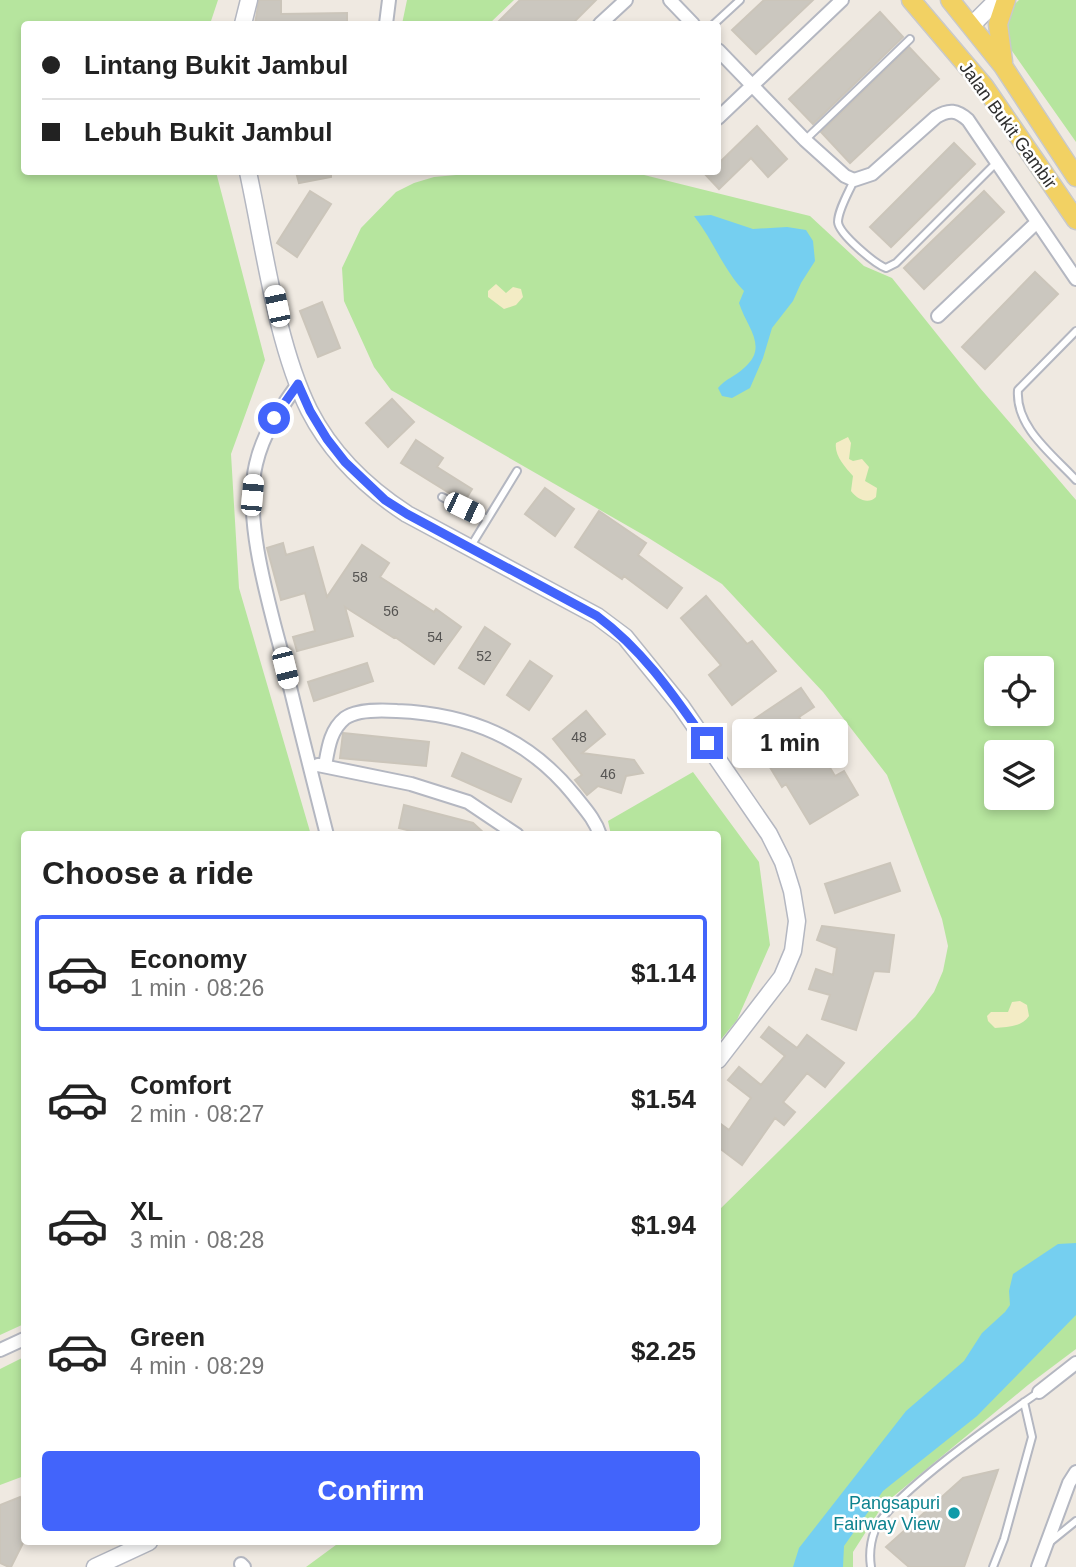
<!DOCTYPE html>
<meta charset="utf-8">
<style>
:root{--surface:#fff;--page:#f2f2f2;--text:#222;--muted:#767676;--line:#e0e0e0;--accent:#4264fb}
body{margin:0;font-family:Arial,sans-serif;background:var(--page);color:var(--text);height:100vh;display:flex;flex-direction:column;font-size:26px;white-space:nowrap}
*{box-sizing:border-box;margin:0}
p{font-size:23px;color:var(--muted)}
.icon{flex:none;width:38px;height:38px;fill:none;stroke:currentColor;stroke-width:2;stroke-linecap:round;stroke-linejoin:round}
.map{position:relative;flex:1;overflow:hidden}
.side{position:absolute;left:21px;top:831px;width:700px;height:714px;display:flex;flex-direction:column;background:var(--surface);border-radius:7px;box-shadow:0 4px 10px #0003}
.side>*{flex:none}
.top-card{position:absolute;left:21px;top:21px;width:700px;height:154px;border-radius:7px;box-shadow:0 4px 10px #0003;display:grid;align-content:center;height:154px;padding:0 21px;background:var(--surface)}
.buttons{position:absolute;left:984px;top:656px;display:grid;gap:14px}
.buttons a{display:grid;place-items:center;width:70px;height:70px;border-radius:7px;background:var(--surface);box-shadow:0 4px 10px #0003;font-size:35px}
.end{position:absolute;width:32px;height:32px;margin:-16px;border:9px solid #4264fb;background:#fff;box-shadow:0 0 0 4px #fff}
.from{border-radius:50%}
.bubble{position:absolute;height:49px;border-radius:7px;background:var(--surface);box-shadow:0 4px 10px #0003;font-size:23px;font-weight:700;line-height:49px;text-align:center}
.car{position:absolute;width:21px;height:42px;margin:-21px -10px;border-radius:9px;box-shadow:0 0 5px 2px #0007;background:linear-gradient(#fff 24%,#345 0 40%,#fff 0 76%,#345 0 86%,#fff 0)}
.top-card b{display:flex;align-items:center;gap:24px;height:66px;font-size:26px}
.top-card b+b{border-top:2px solid var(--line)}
.top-card i{width:18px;height:18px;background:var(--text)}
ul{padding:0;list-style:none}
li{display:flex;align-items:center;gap:21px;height:116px;margin:0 14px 10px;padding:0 7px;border:4px solid transparent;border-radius:7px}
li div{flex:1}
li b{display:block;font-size:26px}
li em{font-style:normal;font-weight:700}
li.active{border-color:var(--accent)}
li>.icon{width:63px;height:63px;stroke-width:1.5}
h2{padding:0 21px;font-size:32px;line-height:84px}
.cta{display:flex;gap:14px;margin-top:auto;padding:14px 21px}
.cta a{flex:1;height:80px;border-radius:7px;background:var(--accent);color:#fff;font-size:28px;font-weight:700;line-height:80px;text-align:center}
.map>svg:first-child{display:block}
.green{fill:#b6e59e;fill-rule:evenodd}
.sand{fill:#f3ecc5}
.water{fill:#75cff0}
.building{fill:#cbc7bf;stroke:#cbc5ba;stroke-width:2}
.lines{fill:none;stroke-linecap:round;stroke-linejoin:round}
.lane-casing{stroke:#b4b7c1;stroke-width:10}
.street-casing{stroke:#b4b7c1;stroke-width:16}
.secondary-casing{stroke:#b4b7c1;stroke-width:19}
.primary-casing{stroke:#c9c9c9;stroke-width:21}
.lane{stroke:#fff;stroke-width:6}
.street{stroke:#fff;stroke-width:12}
.secondary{stroke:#fff;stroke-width:16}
.primary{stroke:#f2d163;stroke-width:18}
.route{stroke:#4264fb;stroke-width:9}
.culture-dot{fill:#0f9aa8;stroke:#fff;stroke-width:2.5}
.labels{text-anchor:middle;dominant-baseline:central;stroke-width:5;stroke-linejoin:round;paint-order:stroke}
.number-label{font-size:14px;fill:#555452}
.street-label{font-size:18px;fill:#2e2e2e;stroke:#fff}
.culture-label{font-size:18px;fill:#0d838f;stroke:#fff;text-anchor:end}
</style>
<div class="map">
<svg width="1076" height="1567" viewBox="0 0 1076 1567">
<rect width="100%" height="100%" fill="#efe9e1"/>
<path class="green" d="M0,0h218l-8,24h-186v148h192l49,188 -34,94 8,134 72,247h-287v489l-24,11z
M407,0h107l-25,24h-87z
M1019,0h57v142l-71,-101 -1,-27z
M489,172h143l178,44 54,50 28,12 88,110 96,112v849l-48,36 -145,120 -30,47v15h-547l34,-25h378v-331l197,-194 19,-25 9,-21 5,-25 -6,-27 -55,-144 -64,-83 -101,-108 -75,-47 -256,-147 -17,-23 -30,-66 -2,-33 19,-40 35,-36 18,-9 20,-6zM996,668h45v46h-45zM996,752h45v46h-45z
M693,772l66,90 11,83 -33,75 -19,23v-208h-107l-3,-14z
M24,1357v119l-24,9v-116z"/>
<path class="sand" d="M496,284l10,9 7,-6 8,2 2,8 -7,8 -12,4 -16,-12v-6z
M848,437l3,6 -2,16 4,2 9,-2 7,8 -4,14 12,7 -1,9c-8,8 -19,2 -25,-6l2,-15c-8,-9 -19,-21 -17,-33z
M1020,1001l7,4 2,11c-7,11 -22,11 -34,12l-7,-7 -1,-5 4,-4h17l4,-10z"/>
<path class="water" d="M711,215l42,14 34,-2 19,3 7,11 2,20 -14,22 -8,18 -21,27 -9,30 -13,30 -18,10 -10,-2 -4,-8c7,-9 18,-12 26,-20 25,-21 3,-40 -5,-65l5,-12c-21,-22 -31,-51 -50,-75z
M1076,1243v72l-99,101 -94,75 -39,55 -1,21h-50l6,-19 107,-137 58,-50 18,-28 23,-21 5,-7 -1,-14 4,-17 45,-30z"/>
<path class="building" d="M259,0h22v14l66,-1v11h-92z
M520,0h76l-24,24h-76z
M764,0h49l-57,54 -24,-24z
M880,12l23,25 -90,87 -24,-25z
M909,47l30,32 -89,84 -29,-31z
M757,126l30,33 -19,18 -17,-19 -32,31 -16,-17h15v-8z
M954,143l21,21 -84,83 -21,-20z
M296,172h35v5l-32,6z
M310,191l21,13 -34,53 -20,-14z
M984,191l20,21 -80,77 -20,-21z
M1035,272l23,22 -73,75 -23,-22z
M322,302l18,46 -22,9 -18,-46z
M392,399l22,23 -26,25 -22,-24z
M416,440l27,18 -6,9 35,22 -8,13 -63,-39z
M545,488l29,21 -19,27 -30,-22z
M599,511l47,32 -8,12 44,33 -15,20 -43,-32 -2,3 -47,-32z
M283,543l3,12 27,-8 14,50 35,-52 27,18 -9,14 54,35 2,-3 25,18 -27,37 -39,-27 -1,1 -49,-31 8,29 -56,15 -4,-14 22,-6 -10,-38 -24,7 -14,-52z
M706,596l41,48 5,-3 24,30 -44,34 -23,-30 12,-10 -40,-47z
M485,627l25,17 -26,40 -25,-16z
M530,661l22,15 -23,34 -22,-15z
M367,663l6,18 -59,20 -6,-19z
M801,688l13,19 -15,10 36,59 9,-5 14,24 -48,29 -24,-40 -4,3 -17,-28 4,-2 -22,-33z
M586,711l19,23 -23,19 52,7 9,13 -17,3 -5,17 -23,-7 -11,9 -12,-15 7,-5 -29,-36z
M343,733l86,9 -3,24 -86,-8z
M462,753l59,26 -10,23 -59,-26z
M404,805l69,18 13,12h-59l-28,-7z
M890,863l10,28 -65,22 -10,-29z
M822,926l72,9 -5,37 -15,-1 -18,59 -34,-11 8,-24 -21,-6 7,-20 17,6 4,-27 -20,-8z
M769,1027l28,21 10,-13 37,28 -19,24 -18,-14 -24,29 12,10 -11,13 -9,-7 -33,47 -24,-18v-25l11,8 22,-32 -23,-18 11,-13 22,18 24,-29 -24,-19z
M998,1470l-34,97h-55l-23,-20 77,-69z
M20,1497l4,10v34l-13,26h-2l-9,-4v-58z"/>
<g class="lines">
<defs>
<path id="lane" d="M714,24l26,-24
M805,140l105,-101
M854,180c-5,12 -16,30 -16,42 1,12 37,42 48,46l10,-5 101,-101
M1076,331l-58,59c-3,37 35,65 58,90
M442,497l45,22
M471,546l46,-75
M1050,1542l26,-21
M871,1567c-2,-13 -1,-24 4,-37 14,-34 129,-114 164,-138
M993,1567l11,-28 28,-102 -8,-35"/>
<path id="street" d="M670,0l23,24
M386,24l3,-24
M600,24l26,-24
M718,50l87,90 40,36 9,4 18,-6 64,-57c13,-8 21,-7 32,3l108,159
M718,118l124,-118
M938,316l99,-94
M298,384c-18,25 -35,49 -42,80 -13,54 13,140 27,194 14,59 29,118 44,177
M318,765l93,19 57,18 49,33
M325,766c3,-17 5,-36 20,-48 13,-9 37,-8 52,-7 72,3 131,27 177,84 10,13 21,24 26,40
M0,1350l24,-11
M1039,1392l37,-29
M241,1564l3,3
M1038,1567l31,-84 7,-11"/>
<path id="secondary" d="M243,24l6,-24
M972,25l25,-25
M248,172c16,73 28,171 61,238 22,43 58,78 98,104l190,102 28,21 56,69 88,128 14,28 9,29 5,30 -4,30 -11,26 -64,83
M95,1567l54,-25"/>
<path id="primary" d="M911,0l73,86 92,134
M950,0l53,66 73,111
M1003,62l-5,-38 8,-24"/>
</defs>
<use href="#lane" class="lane-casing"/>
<use href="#street" class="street-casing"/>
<use href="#secondary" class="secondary-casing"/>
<use href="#primary" class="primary-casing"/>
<use href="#lane" class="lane"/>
<use href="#street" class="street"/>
<use href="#secondary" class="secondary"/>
<use href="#primary" class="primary"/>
</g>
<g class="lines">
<path class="route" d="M274,418l24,-34 12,27 17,28 18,23 40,38 22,14 190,102c47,35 77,80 110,127"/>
</g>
<circle class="culture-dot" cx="954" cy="1513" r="7"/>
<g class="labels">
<g class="number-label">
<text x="360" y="577">58</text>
<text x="391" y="611">56</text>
<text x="435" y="637">54</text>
<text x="484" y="656">52</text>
<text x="579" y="737">48</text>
<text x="608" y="774">46</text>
</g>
<g class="street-label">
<text transform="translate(1008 125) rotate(54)">Jalan Bukit Gambir</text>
</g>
<g class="culture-label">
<text x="940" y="1503">Pangsapuri<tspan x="940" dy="21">Fairway View</tspan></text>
</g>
</g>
</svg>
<div class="buttons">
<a><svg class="icon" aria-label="locate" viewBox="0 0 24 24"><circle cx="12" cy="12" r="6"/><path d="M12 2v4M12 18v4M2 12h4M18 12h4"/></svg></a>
<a><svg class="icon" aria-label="layers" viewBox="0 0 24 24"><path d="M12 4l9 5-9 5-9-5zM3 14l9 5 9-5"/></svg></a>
</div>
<i class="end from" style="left:274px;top:418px"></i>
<i class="end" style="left:707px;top:743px"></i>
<div class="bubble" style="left:732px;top:719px;width:116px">1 min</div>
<i class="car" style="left:277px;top:306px;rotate:348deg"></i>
<i class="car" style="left:252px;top:495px;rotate:5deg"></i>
<i class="car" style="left:464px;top:508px;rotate:116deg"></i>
<i class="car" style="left:285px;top:668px;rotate:166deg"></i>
<div class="top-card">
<b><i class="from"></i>Lintang Bukit Jambul</b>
<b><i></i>Lebuh Bukit Jambul</b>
</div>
<section class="side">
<h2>Choose a ride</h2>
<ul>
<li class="active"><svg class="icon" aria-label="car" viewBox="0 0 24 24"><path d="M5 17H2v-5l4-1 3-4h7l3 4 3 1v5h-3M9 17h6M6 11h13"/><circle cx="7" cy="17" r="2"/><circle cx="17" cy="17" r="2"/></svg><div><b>Economy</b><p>1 min · 08:26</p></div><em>$1.14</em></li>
<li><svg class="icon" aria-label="car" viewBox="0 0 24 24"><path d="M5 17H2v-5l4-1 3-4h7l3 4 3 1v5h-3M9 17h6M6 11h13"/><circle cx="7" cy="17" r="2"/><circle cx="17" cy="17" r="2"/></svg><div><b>Comfort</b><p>2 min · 08:27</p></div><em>$1.54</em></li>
<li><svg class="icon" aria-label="car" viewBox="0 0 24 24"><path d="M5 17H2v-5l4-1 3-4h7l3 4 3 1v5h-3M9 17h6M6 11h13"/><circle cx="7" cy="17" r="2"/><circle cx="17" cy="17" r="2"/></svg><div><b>XL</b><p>3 min · 08:28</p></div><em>$1.94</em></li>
<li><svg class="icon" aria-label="car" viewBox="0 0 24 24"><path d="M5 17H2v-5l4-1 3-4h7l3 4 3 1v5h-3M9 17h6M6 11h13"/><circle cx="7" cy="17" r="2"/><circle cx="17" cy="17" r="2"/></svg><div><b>Green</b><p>4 min · 08:29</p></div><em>$2.25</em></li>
</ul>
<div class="cta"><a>Confirm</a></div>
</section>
</div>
